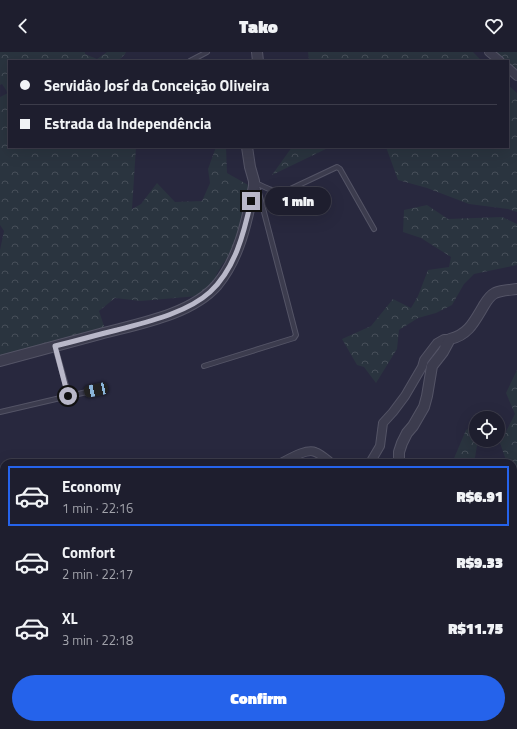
<!DOCTYPE html>
<meta charset="utf-8">
<style>
:root{--surface:#1e1e2e;--page:#262736;--text:#f1f3f6;--muted:#a1a2aa;--line:#3c3c4a;--accent:#2563eb}
body{margin:0;font-family:"Titillium Web",sans-serif;background:var(--page);color:var(--text);height:100vh;display:flex;flex-direction:column;font-size:15px;white-space:nowrap}
*{box-sizing:border-box;margin:0}
p{font-size:13px;color:var(--muted)}
.icon{flex:none;width:22px;height:22px;fill:none;stroke:currentColor;stroke-width:2;stroke-linecap:round;stroke-linejoin:round}
.map{position:relative;flex:1;overflow:hidden}
.details{position:absolute;left:0px;top:407px;width:517px;height:270px;display:flex;flex-direction:column;background:var(--surface);border-radius:12px 12px 0 0;box-shadow:0 4px 16px #0002,0 0 0 1px var(--line)}
.details>*{flex:none}
.top-card{position:absolute;left:8px;top:8px;width:501px;height:88px;border-radius:0px;box-shadow:0 4px 16px #0002,0 0 0 1px var(--line);display:grid;align-content:center;height:88px;padding:0 12px;background:var(--surface)}
.controls{position:absolute;left:469px;top:359px;display:grid;gap:8px}
.controls a{display:grid;place-items:center;width:36px;height:36px;border-radius:50%;background:var(--surface);box-shadow:0 4px 16px #0002,0 0 0 1px var(--line);font-size:20px}
.end{position:absolute;width:18px;height:18px;margin:-9px;border:5px solid #b9b8c9;background:#111;box-shadow:0 0 0 2px #111}
.from{border-radius:50%}
.bubble{position:absolute;height:28px;border-radius:14px;background:var(--surface);box-shadow:0 4px 16px #0002,0 0 0 1px var(--line);font-size:13px;font-weight:800;line-height:28px;text-align:center}
.car{position:absolute;width:12px;height:24px;margin:-12px -6px;border-radius:5px;box-shadow:0 0 3px 1px #0007;background:linear-gradient(#222 24%,#8ab4d8 0 40%,#222 0 76%,#8ab4d8 0 86%,#222 0)}
.top-card b{display:flex;align-items:center;gap:14px;height:38px;font-size:15px}
.top-card b+b{border-top:1px solid var(--line)}
.top-card i{width:10px;height:10px;background:var(--text)}
ul{padding:7px 0 0;list-style:none}
li{display:flex;align-items:center;gap:12px;height:60px;margin:0 8px 6px;padding:0 4px;border:2px solid transparent;border-radius:0px}
li div{flex:1}
li b{display:block;font-size:15px}
li em{font-style:normal;font-weight:800}
li.on{border-color:var(--accent)}
li>.icon{width:36px;height:36px;stroke-width:1.5}
.cta{display:flex;gap:8px;margin-top:auto;padding:8px 12px}
.cta a{flex:1;height:46px;border-radius:24px;background:var(--accent);color:#fff;font-size:16px;font-weight:800;line-height:46px;text-align:center}
header{display:flex;justify-content:space-between;align-items:center;height:52px;padding:0 12px;background:var(--surface);font-size:18px;font-weight:800}
.map>svg:first-child{display:block}
.forest{fill:url(#forest-crowns)}
.lines{fill:none;stroke-linecap:round;stroke-linejoin:round}
.service-casing{stroke:#545466;stroke-width:6}
.minor-casing{stroke:#545466;stroke-width:10}
.tertiary-casing{stroke:#545466;stroke-width:12}
.service{stroke:#3c3c4e;stroke-width:4}
.minor{stroke:#3c3c4e;stroke-width:8}
.tertiary{stroke:#3c3c4e;stroke-width:10}
.route{stroke:#b9b8c9;stroke-width:5}
</style>
<header><svg class="icon" aria-label="back" viewBox="0 0 24 24"><path d="M15 5l-7 7 7 7"/></svg>Tako<svg class="icon" aria-label="heart" viewBox="0 0 24 24"><path d="M12 20l-8-8c-3-5 5-10 8-4 3-6 11-1 8 4z"/></svg></header>
<div class="map">
<svg width="517" height="677" viewBox="0 0 517 677">
<defs>
<pattern id="forest-crowns" width="20" height="18" patternUnits="userSpaceOnUse"><rect width="20" height="18" fill="#2a343f"/><path d="M2 6a3 3 0 1 1 6 0M12 15a3 3 0 1 1 6 0" fill="none" stroke="#474f59"/></pattern>
</defs>
<rect width="100%" height="100%" fill="#28283e"/>
<path class="forest" d="M0,0h85v2l12,5 10,-7h19l-1,2 -7,7h-109v86h127l-4,62 9,-5 16,-21 18,19 27,-1 8,-18 -2,-14 8,-22h10l1,26 23,13 -14,61 -14,18 -6,10 2,2 -20,19 -57,5 -26,-3 -16,13 7,21 -106,27v-109l4,-19 -4,-6v-128l8,-4 -6,-9 -2,1z
M308,0h165l9,9h-173z
M496,0h21v18l-9,-8v-1h-2z
M508,33l9,8v119l-9,-3 -39,-5 -42,-16 -29,-8 -12,-33h122z
M292,95h38l-58,28z
M427,153l21,14 54,-2 15,7v41l-43,9 -10,10 -12,21 -16,8 -18,5 -19,12 -2,19 -21,34 -12,-16 -7,-2 -15,-26 29,-13 22,-27 18,9 7,-12 10,-26 21,-3 2,-10 -30,-19 -18,-6 1,-22z
M517,318v359h-95l-8,-4h99v-262h-6l-7,-20 15,-29 -9,-21z
M476,373v15h2l-4,23h-22l14,-33z"/>
<g class="lines">
<defs>
<path id="service" d="M190,9l17,-9
M254,130c10,5 19,10 30,10l53,-25 3,2 34,60
M204,314l90,-28 2,-3 -38,-146 -3,-2
M69,344l27,-6
M0,360l69,-16 -14,-49
M0,580l4,-14
M211,677l1,-4"/>
<path id="minor" d="M489,0l11,9
M508,16l9,8
M281,411c8,-4 26,-15 34,-11 6,2 11,7 16,11
M370,411l10,-17 3,-23 10,-11 12,-16 17,-29 2,-7 13,-17 7,-4h6
M0,514l4,-7
M331,673l1,4"/>
<path id="tertiary" d="M257,0l1,9
M0,309c34,-9 67,-18 100,-27 37,-10 91,-19 117,-49 23,-28 30,-65 37,-99v-5l-4,-14 -3,-20
M399,411v-11l3,-9 5,-10 6,-7 11,-19 3,-11 5,-30 11,-14 7,-13c18,-4 24,-17 33,-32 3,-5 6,-11 12,-14 7,-3 15,-3 22,-4
M295,673l13,4"/>
</defs>
<use href="#service" class="service-casing"/>
<use href="#minor" class="minor-casing"/>
<use href="#tertiary" class="tertiary-casing"/>
<use href="#service" class="service"/>
<use href="#minor" class="minor"/>
<use href="#tertiary" class="tertiary"/>
</g>
<g class="lines">
<path class="route" d="M68,344l-13,-50c21,-5 41,-11 62,-16 30,-8 70,-17 93,-38 25,-23 34,-59 41,-91"/>
</g>
</svg>
<div class="controls">
<a><svg class="icon" aria-label="locate" viewBox="0 0 24 24"><circle cx="12" cy="12" r="6"/><path d="M12 2v4M12 18v4M2 12h4M18 12h4"/></svg></a>
</div>
<i class="end from" style="left:68px;top:344px"></i>
<i class="end" style="left:251px;top:149px"></i>
<div class="bubble" style="left:265px;top:135px;width:66px">1 min</div>
<i class="car" style="left:96px;top:338px;rotate:258deg"></i>
<div class="top-card">
<b><i class="from"></i>Servidâo Josŕ da Conceição Oliveira</b>
<b><i></i>Estrada da Independência</b>
</div>
<section class="details">
<ul>
<li class="on"><svg class="icon" aria-label="car" viewBox="0 0 24 24"><path d="M5 17H2v-5l4-1 3-4h7l3 4 3 1v5h-3M9 17h6M6 11h13"/><circle cx="7" cy="17" r="2"/><circle cx="17" cy="17" r="2"/></svg><div><b>Economy</b><p>1 min · 22:16</p></div><em>R$6.91</em></li>
<li><svg class="icon" aria-label="car" viewBox="0 0 24 24"><path d="M5 17H2v-5l4-1 3-4h7l3 4 3 1v5h-3M9 17h6M6 11h13"/><circle cx="7" cy="17" r="2"/><circle cx="17" cy="17" r="2"/></svg><div><b>Comfort</b><p>2 min · 22:17</p></div><em>R$9.33</em></li>
<li><svg class="icon" aria-label="car" viewBox="0 0 24 24"><path d="M5 17H2v-5l4-1 3-4h7l3 4 3 1v5h-3M9 17h6M6 11h13"/><circle cx="7" cy="17" r="2"/><circle cx="17" cy="17" r="2"/></svg><div><b>XL</b><p>3 min · 22:18</p></div><em>R$11.75</em></li>
</ul>
<div class="cta"><a>Confirm</a></div>
</section>
</div>
